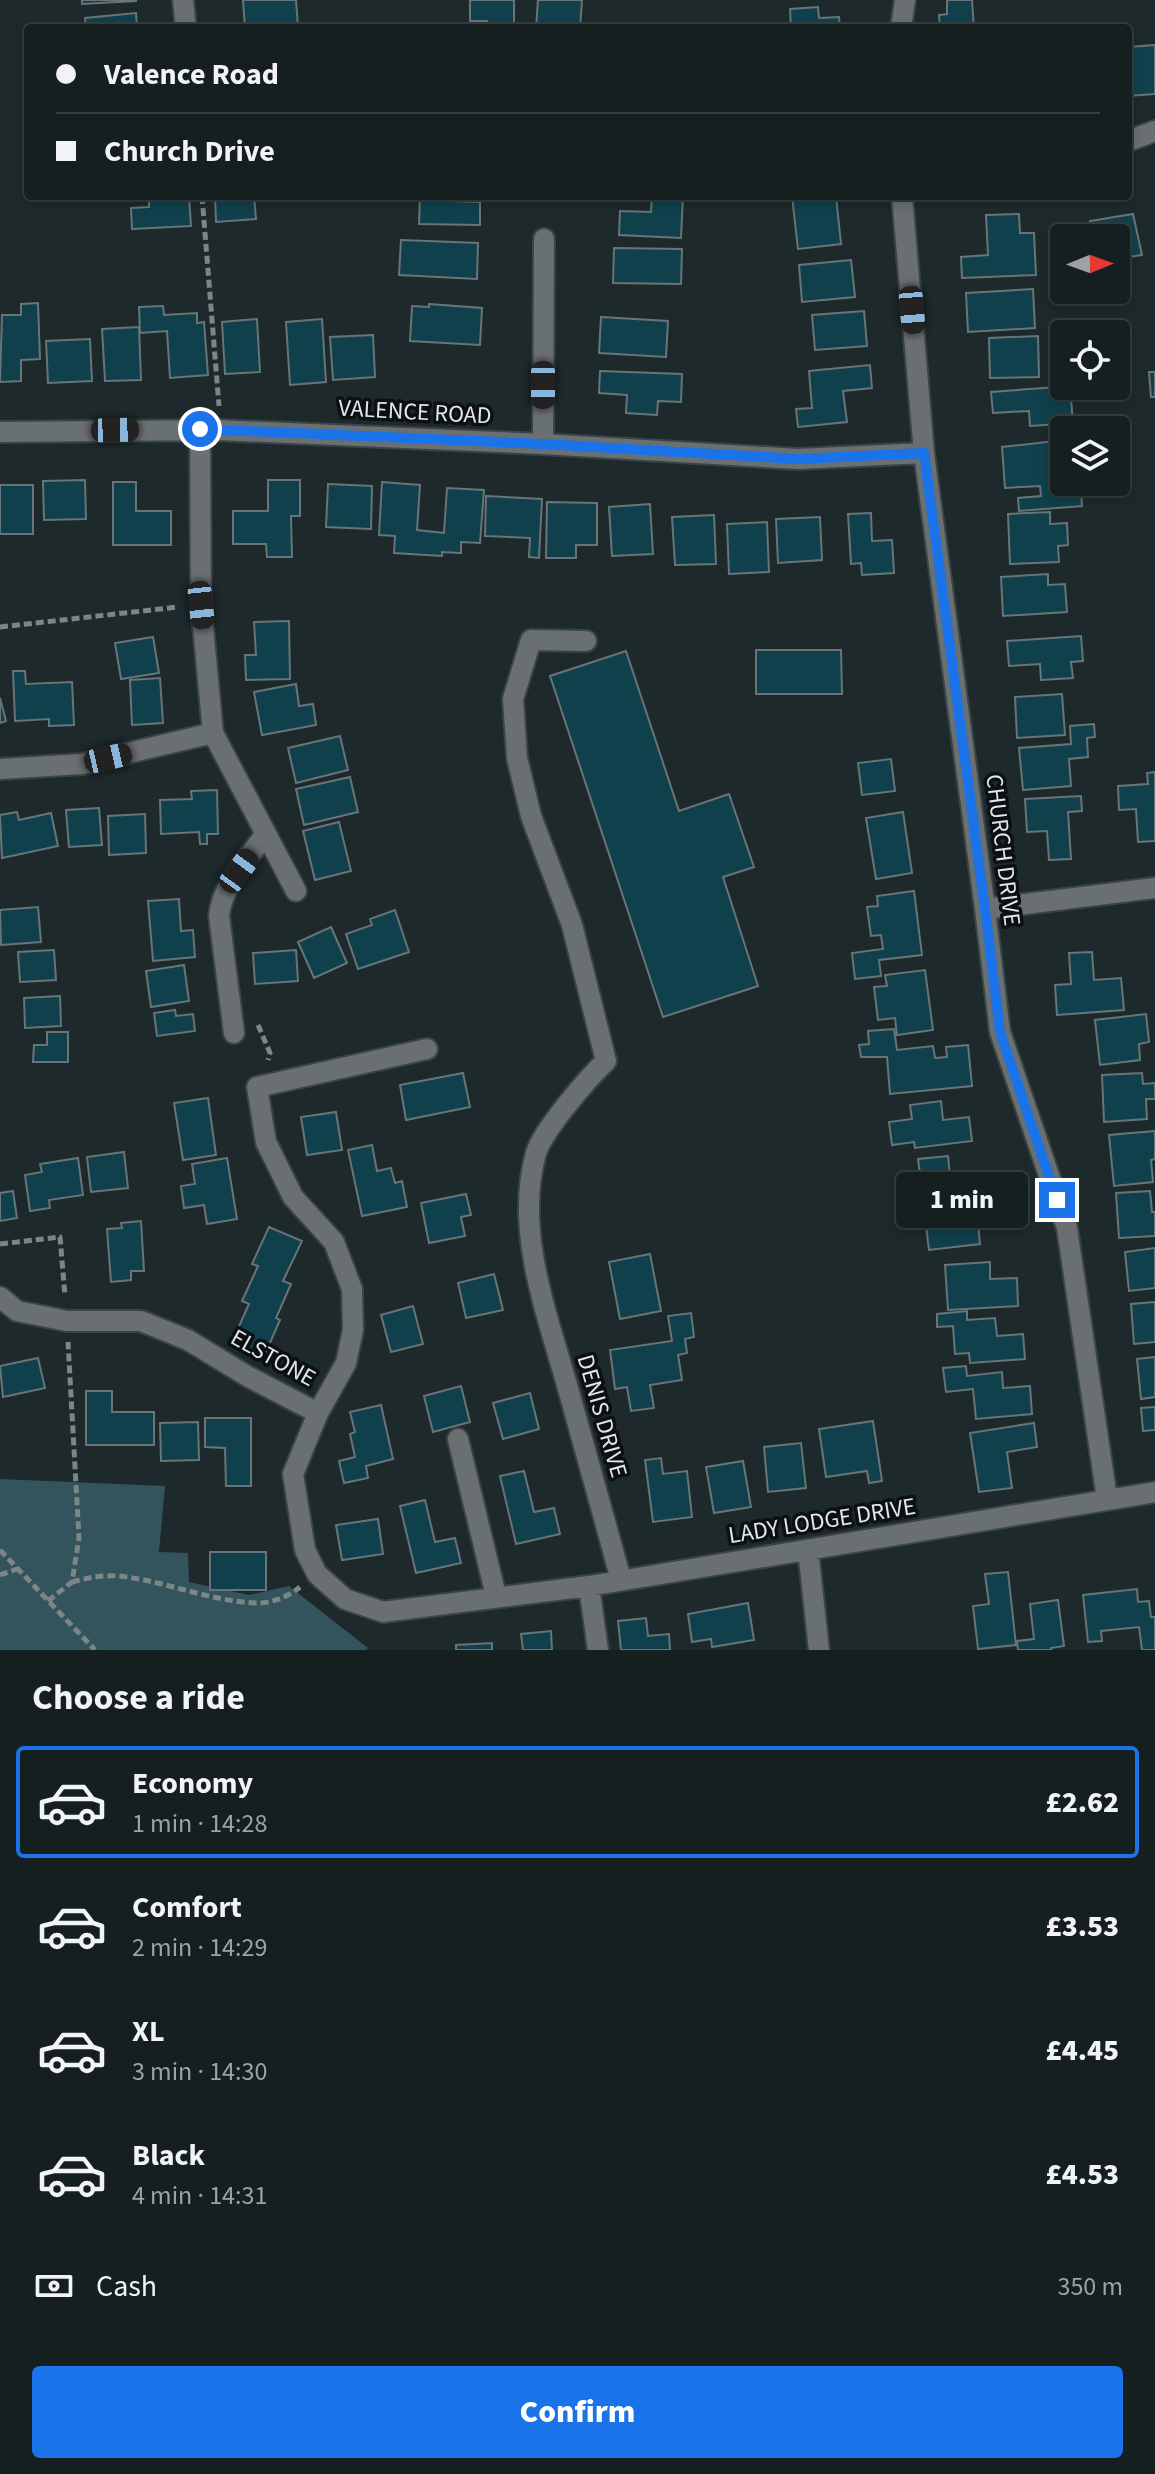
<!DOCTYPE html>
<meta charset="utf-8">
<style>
:root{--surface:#161f20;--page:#1f2729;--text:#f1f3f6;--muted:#9ea2a5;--line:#353d3e;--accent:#1a73e8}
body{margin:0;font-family:"Source Sans 3",sans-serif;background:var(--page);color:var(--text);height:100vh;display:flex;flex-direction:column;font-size:30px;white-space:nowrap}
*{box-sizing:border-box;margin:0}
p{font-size:26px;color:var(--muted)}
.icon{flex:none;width:44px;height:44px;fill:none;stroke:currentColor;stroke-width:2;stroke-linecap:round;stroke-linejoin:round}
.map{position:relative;height:1650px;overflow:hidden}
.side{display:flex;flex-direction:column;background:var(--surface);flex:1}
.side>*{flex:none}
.banner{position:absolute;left:24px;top:24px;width:1108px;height:176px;border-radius:8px;box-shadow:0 4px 12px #0003,0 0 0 2px var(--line);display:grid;align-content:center;height:176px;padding:0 32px;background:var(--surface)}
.needle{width:52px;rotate:89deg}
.buttons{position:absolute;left:1050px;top:224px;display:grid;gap:16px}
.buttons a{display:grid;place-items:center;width:80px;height:80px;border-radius:8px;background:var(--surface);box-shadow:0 4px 12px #0003,0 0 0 2px var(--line);font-size:40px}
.end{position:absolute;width:36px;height:36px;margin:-18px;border:10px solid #1a73e8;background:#fff;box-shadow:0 0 0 4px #fff}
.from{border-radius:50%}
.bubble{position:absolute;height:56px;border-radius:8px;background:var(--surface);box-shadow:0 4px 12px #0003,0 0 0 2px var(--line);font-size:26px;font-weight:800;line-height:56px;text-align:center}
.car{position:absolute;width:24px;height:48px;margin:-24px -12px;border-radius:10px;box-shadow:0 0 6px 2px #0007;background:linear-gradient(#222 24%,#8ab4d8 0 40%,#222 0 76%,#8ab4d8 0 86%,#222 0)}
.banner b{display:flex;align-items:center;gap:28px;height:76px;font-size:30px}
.banner b+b{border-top:2px solid var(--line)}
.banner i{width:20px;height:20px;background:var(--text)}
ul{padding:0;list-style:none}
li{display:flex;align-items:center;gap:24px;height:112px;margin:0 16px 12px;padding:0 16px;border:4px solid transparent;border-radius:8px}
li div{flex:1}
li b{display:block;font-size:30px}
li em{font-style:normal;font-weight:800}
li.current{border-color:var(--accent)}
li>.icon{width:72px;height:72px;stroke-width:1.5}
h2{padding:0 32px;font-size:36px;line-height:96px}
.pay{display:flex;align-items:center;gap:20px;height:88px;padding:0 32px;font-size:30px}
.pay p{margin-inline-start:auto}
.action{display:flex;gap:16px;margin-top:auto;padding:16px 32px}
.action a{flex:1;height:92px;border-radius:8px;background:var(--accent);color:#fff;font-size:32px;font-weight:800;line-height:92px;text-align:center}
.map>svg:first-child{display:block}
.green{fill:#34545d}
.building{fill:#0f404c;stroke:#687477;stroke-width:2}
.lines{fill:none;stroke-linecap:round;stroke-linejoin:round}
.minor-casing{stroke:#394446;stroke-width:24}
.path{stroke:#7c8587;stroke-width:5;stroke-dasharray:8 4;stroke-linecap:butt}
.minor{stroke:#6a6f71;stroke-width:20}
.route{stroke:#1a73e8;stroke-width:10}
.labels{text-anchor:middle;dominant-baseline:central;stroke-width:7;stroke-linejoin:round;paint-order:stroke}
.street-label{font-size:24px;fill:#e1e7e9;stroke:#0c1012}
</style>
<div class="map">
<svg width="1155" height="1650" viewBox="0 0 1155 1650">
<rect width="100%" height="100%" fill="#1e292b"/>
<path class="green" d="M0,1479l165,7 -6,66 29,1 1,29 60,13 40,-9 79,62 -2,2h-366z"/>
<path class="building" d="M82,0h54v1l-54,3z
M243,0h53l2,27 -53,1z
M470,0h44v28h-27v-7h-17z
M538,0h44l-2,28h-44z
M947,0h25l2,28h-34l-1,-13 8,-1z
M818,7l1,11 20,-1 1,11h-49l-1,-19z
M136,13l1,15h-51l-1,-10z
M1155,45v49l-27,2v-49z
M149,196h40l2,30 -59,3 -1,-21 18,-1z
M215,196h39l2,23 -40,3z
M420,196h29v5l31,1v23l-61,-1z
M652,196h31l-2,42 -62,-3 1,-24 31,1z
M792,196h44l5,48 -43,5z
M1019,214l1,19h14l2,42 -74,3 -1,-21 27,-2 -2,-40z
M1133,214l9,41 -26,4v-21h-23l-3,-17z
M401,240l77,3 -1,36 -78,-4z
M614,248l68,1 -1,35 -68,-1z
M851,260l4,37 -53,5 -3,-37z
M1033,289l2,39 -67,4 -2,-39z
M38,303l2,56 -19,1v21l-21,1 2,-67h19v-11z
M429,304l53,4 -2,37 -70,-4 2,-35 17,1z
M163,306l1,9 33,-2v10l7,-1 4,53 -38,3 -3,-47 -27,2 -1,-26z
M864,311l3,35 -52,4 -3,-35z
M601,317l67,4 -2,36 -67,-4z
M257,319l3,53 -35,2 -3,-52z
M322,319l4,63 -36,3 -4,-63z
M139,327l2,53 -36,1 -3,-52z
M373,335l2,42 -42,3 -3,-43z
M1038,336l1,41 -49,1 -1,-40z
M90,339l2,42 -44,2 -2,-42z
M870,365l2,23 -29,3 4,31 -49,5 -2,-18 16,-1 -3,-37z
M600,371l82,3 -1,28 -23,-1 -1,14 -31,-2 1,-18 -28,-2z
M1149,372h6v25h-4z
M1070,386l3,37 -43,3 -1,-15 -36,2 -2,-21z
M1064,440v42h3l1,11 13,-1 1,14 -63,5 -1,-13 23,-2 -1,-10 -35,2 -3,-41z
M85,480l1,39 -42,1 -1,-39z
M268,480h32v36h-9l1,41h-25l-1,-13h-33v-33h35z
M113,482h23v29h35v34h-58z
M382,482l38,3 -3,45 27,3 3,-45 37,2 -4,53 -19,-1v11l-19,-1v4l-48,-3 1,-17 -16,-1z
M328,484l44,2 -1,43 -45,-2z
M0,485h33v49h-33z
M486,496l56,3 -3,59 -10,-1 1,-19 -45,-2z
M547,502l50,1v42h-21v13h-30z
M650,504l3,50 -41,2 -3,-49z
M1050,512v12l17,-1 1,22 -10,1 1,16 -49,2 -2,-50z
M871,513l1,28 20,-1 2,33 -32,2 -1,-12 -10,1 -3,-50z
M714,515l2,49 -41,1 -3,-48z
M820,517l2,43 -44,3 -2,-44z
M767,522l2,50 -40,2 -2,-50z
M1048,574v11l17,-1 2,28 -64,4 -2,-39z
M289,621l1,58 -44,1 -1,-25h11l-2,-33z
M1081,636l2,25 -12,1 2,16 -32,2 -1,-16 -31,2 -2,-25z
M153,637l6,36 -38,6 -6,-36z
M756,650h85l1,44h-86z
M626,651l53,160 50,-17 25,73 -31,10 35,109 -95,31 -113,-341z
M13,671h12l1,13 46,-2 2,43 -25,1v-7l-34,2z
M160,678l3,45 -31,2 -2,-45z
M296,684l3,22 14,-2 3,21 -54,10 -8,-43z
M1062,694l3,41 -48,3 -2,-41z
M0,698l6,23 -6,2z
M1094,724l1,13 -8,1 1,19 -19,2 2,27 -48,4 -4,-42 52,-4 -1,-18z
M340,736l8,34 -52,13 -8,-35z
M891,759l4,32 -33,4 -4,-32z
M1155,772v69l-17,1 -2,-33 -17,1 -1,-24 30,-2 -1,-11z
M350,777l8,35 -54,13 -8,-36z
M217,790l1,44h-11v10h-7l-1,-12 -38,2 -1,-34 32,-1 -1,-8z
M1081,796l1,15 -14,1 3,47 -22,1 -2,-29 -20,1 -2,-33z
M99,808l3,37 -33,2 -3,-37z
M17,812l2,8 32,-7 7,33 -56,12 -2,-43z
M903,812l9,61 -36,6 -10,-61z
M145,814l1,39 -37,2 -1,-39z
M339,822l12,49 -36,9 -12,-49z
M914,891l8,64 -43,5 2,16 -26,3 -3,-26 31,-4 -2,-14 -10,1 -4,-29 11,-1 -1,-10z
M179,899l2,32 12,-1 2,27 -42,4 -5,-60z
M38,907l3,35 -40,3 -1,-35z
M395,910l14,42 -51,17 -12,-35 26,-9 -2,-6z
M331,927l16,36 -33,15 -16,-36z
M54,950l2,30 -36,2 -2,-30z
M296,950l2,31 -43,3 -2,-31z
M1092,952l2,28 27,-2 3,32 -67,5 -2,-30 16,-1 -2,-31z
M184,965l5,36 -38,6 -5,-36z
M925,970l8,60 -36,5 -2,-17 -17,2 -4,-33 13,-1 -2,-11z
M60,996l1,30 -36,2 -1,-30z
M175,1010l1,6 17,-2 2,17 -38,5 -3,-23z
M1146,1014l3,28 -10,2 1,16 -40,5 -5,-45z
M894,1029l3,21 36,-4 2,12 12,-1 -1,-10 22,-2 4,41 -82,8 -3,-37h-26l-2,-12 10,-1 -1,-13z
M47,1032h21v30h-35l1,-17h13z
M463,1073l7,34 -64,13 -6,-35z
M1142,1073l1,11 12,-1v16h-9l1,20 -43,3 -2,-47z
M208,1098l8,57 -33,5 -9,-57z
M941,1101l2,19 26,-3 3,24 -57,7 -1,-6 -22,3 -3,-23 23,-3 -2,-14z
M336,1112l6,38 -35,5 -6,-38z
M1155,1131v28l-4,1 2,22 -39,4 -5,-51z
M372,1145l5,26 14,-3 4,15 7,-2 5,26 -45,9 -14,-66z
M124,1152l4,36 -37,4 -4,-35z
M948,1156l2,19 26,-2 3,24 -56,6 -1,-13 -10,1 -2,-16 10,-1 -2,-15z
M78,1158l5,37 -34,5 1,8 -20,3 -5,-36 17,-3 -2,-8z
M227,1158l10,61 -30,5 -3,-19 -20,3 -3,-22 14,-2 -3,-20z
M13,1191l4,27 -17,3v-28z
M1150,1191l2,21h3v24l-36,2 -3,-45z
M466,1194l5,21 -10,2 4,19 -36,7 -8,-40z
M951,1206l3,19 24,-3 2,22 -51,6 -5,-40z
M141,1221l3,50h-13v9l-20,2 -4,-53 15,-1 -1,-5z
M269,1227l33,14 -19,40 8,3 -15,34 4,2 -17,39 -32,-15 18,-40 -7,-3 16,-35 -6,-2z
M1155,1248v40l-26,3 -4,-39z
M650,1254l11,57 -41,8 -11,-57z
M990,1262v17l27,-1 1,28 -70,4 -3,-45z
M494,1274l9,36 -37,8 -8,-35z
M1155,1302v40l-21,2 -3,-40z
M413,1306l10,38 -32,8 -10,-37z
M967,1311v9l28,-2 2,18 26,-2 2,25 -55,4 -1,-10 -14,1 -2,-28 -16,1v-13z
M691,1313l3,24 -9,2 2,14 -9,2 4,25 -32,5 4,23 -23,3 -4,-24 -12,2 -5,-39 62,-9 -4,-25z
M1155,1357v40l-14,2 -4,-40z
M38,1358l7,30 -42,9 -3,-31z
M966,1366l1,10 35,-4 1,16 27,-2 2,28 -56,5 -3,-30 -27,3 -3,-24z
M461,1386l9,36 -37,10 -9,-36z
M86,1391h26v21h42v33h-68z
M530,1393l9,36 -36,10 -10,-36z
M381,1405l12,54 -27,7 2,12 -24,5 -5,-22 16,-4 -5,-23 5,-2 -5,-20z
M1155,1407v23l-12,1 -2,-23z
M205,1418h46v68h-25l-1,-38 -20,-1z
M873,1421l9,60 -13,2 -2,-12 -41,6 -7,-48z
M198,1422l1,38 -38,1 -1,-38z
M1034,1423l3,24 -30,5 5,36 -33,4 -9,-59z
M801,1443l5,45 -38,4 -4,-45z
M661,1458l2,16 24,-3 5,46 -39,5 -8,-62z
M743,1461l8,46 -37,6 -8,-46z
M524,1471l10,41 20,-4 6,26 -44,10 -16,-68z
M425,1500l10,42 20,-4 6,25 -45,10 -16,-67z
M378,1519l5,35 -41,6 -6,-35z
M210,1552h56v38h-56z
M1008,1572l8,73 -38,4 -5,-43 16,-2 -4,-30z
M1137,1589l1,13 11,-1 2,16h4v33h-13l-3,-23 -38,4 1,10 -14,1 -5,-47z
M1058,1600l6,46 -13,2v2h-33l-1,-9 17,-2 -4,-35z
M748,1603l6,37 -42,7 -1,-8 -19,3 -4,-28z
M646,1618l2,18 21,-2 1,16h-49l-3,-29z
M551,1631l1,19h-29l-2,-16z
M492,1643v7h-36v-5z"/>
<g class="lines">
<defs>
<path id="minor" d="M183,0l3,28
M901,28l4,-28
M1128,141l27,-10
M902,196l22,257 61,456 15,123 67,196 40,271
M200,429l1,176 12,128 83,158
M0,432l218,-2 325,14 255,15 126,-6
M543,444l1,-205
M586,641l-55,-1 -18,59 4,59 14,58 41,109 34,136c-18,17 -63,69 -70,92 -22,79 12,163 33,239 17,62 35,125 52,188
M0,769l82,-5 131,-31
M985,909l170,-21
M234,1033l-15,-117c3,-31 28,-56 46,-81
M427,1049l-170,38 9,55 27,55 41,45 18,47 1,41 -7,33 -28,50 -25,61 12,76 12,24 28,25 38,13 206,-26 566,-94
M0,1297l17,14 50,10h74l47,19 59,36 71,37
M458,1439l38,157
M808,1550l11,100
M589,1586l9,64"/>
</defs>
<use href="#minor" class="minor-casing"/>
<path class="path" d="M202,196l17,210
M0,627l178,-20
M258,1025l12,28 -2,7
M0,1244l60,-7 5,59
M0,1550l95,100
M0,1575l17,-6
M72,1582c18,-5 36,-8 55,-5 43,6 90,26 133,26 15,-1 29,-7 40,-16
M48,1601l24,-19 7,-44 -11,-196"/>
<use href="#minor" class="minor"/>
</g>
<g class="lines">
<path class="route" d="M200,429l343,15 255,15 126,-6 61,456 15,123 57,168"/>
</g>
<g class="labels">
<g class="street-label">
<text transform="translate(415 412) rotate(3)">VALENCE ROAD</text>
<text transform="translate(1003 850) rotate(83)">CHURCH DRIVE</text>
<text transform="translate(273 1358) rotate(29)">ELSTONE</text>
<text transform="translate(602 1416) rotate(74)">DENIS DRIVE</text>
<text transform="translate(822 1521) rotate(-9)">LADY LODGE DRIVE</text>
</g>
</g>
</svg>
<div class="buttons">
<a><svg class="needle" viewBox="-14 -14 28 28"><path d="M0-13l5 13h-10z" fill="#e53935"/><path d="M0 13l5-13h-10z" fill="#9ea2a5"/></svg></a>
<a><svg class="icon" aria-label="locate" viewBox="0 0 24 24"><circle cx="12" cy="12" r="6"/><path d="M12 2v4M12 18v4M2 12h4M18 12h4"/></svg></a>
<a><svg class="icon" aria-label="layers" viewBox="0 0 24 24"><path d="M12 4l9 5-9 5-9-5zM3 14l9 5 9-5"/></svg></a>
</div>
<i class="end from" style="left:200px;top:429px"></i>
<i class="end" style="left:1057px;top:1200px"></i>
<div class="bubble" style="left:896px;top:1172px;width:132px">1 min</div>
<i class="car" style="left:912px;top:310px;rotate:175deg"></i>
<i class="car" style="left:543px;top:385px;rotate:180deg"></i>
<i class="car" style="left:115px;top:430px;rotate:89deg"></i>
<i class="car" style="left:201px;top:605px;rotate:174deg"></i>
<i class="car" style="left:108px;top:758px;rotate:77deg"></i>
<i class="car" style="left:239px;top:871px;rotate:36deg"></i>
<div class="banner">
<b><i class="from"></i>Valence Road</b>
<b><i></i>Church Drive</b>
</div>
</div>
<section class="side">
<h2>Choose a ride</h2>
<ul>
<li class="current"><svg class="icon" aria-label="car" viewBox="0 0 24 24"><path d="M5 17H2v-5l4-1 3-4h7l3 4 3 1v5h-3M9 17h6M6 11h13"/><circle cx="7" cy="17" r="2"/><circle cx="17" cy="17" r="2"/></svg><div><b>Economy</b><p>1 min · 14:28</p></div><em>£2.62</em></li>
<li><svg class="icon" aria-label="car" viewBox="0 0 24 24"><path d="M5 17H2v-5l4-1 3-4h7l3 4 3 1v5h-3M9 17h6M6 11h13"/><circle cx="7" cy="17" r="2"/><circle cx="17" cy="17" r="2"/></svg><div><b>Comfort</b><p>2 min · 14:29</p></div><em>£3.53</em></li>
<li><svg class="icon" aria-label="car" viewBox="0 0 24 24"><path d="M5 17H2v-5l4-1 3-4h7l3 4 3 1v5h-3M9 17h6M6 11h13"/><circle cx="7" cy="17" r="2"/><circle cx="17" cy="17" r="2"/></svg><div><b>XL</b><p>3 min · 14:30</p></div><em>£4.45</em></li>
<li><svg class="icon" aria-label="car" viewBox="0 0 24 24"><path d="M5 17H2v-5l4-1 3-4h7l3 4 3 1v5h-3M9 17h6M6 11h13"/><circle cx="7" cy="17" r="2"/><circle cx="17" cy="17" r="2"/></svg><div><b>Black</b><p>4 min · 14:31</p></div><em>£4.53</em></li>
</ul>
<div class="pay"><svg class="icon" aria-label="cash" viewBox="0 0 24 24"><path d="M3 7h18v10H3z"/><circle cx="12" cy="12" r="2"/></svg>Cash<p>350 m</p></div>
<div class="action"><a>Confirm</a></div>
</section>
